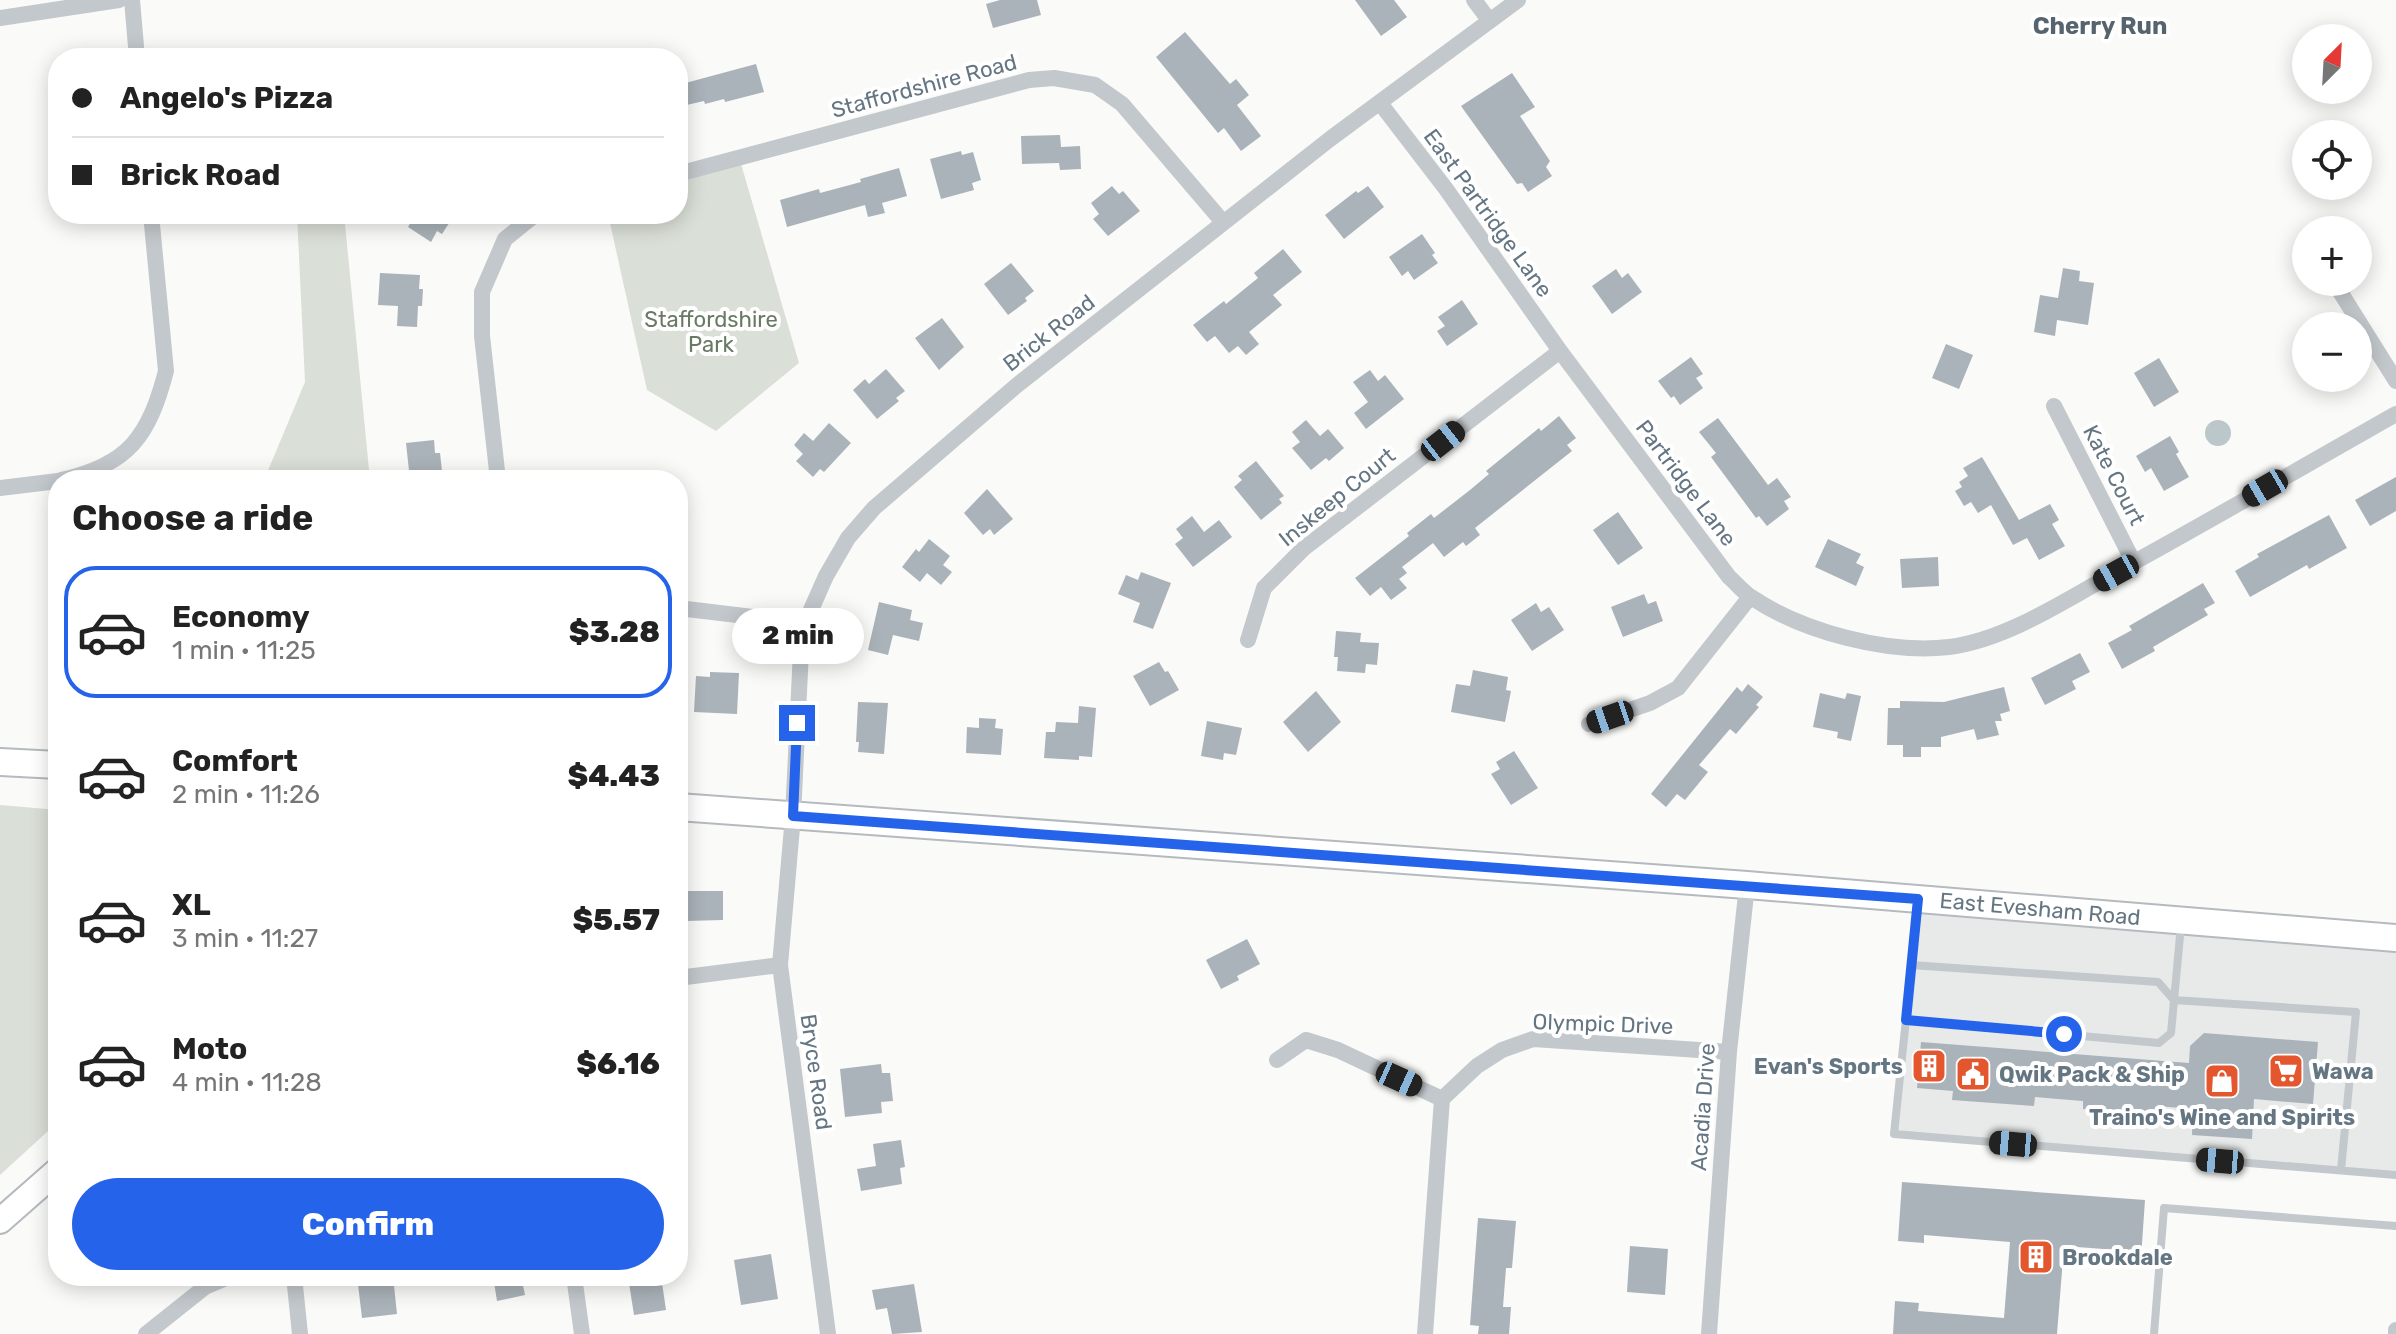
<!DOCTYPE html>
<meta charset="utf-8">
<style>
:root{--surface:#fff;--page:#f2f2f2;--text:#222;--muted:#767676;--line:#e0e0e0;--accent:#2563eb}
body{margin:0;font-family:Rubik,sans-serif;background:var(--page);color:var(--text);height:100vh;display:flex;flex-direction:column;font-size:30px;white-space:nowrap}
*{box-sizing:border-box;margin:0}
p{font-size:26px;color:var(--muted)}
.icon{flex:none;width:44px;height:44px;fill:none;stroke:currentColor;stroke-width:2;stroke-linecap:round;stroke-linejoin:round}
.map{position:relative;flex:1;overflow:hidden}
.drawer{position:absolute;left:48px;top:470px;width:640px;height:816px;display:flex;flex-direction:column;background:var(--surface);border-radius:32px;box-shadow:0 4px 20px #0003}
.drawer>*{flex:none}
.guide{position:absolute;left:48px;top:48px;width:640px;height:176px;border-radius:32px;box-shadow:0 4px 20px #0003;display:grid;align-content:center;height:176px;padding:0 24px;background:var(--surface)}
.needle{width:52px;rotate:24deg}
.buttons{position:absolute;left:2292px;top:24px;display:grid;gap:16px}
.buttons a{display:grid;place-items:center;width:80px;height:80px;border-radius:50%;background:var(--surface);box-shadow:0 4px 20px #0003;font-size:40px}
.end{position:absolute;width:36px;height:36px;margin:-18px;border:10px solid #2563eb;background:#fff;box-shadow:0 0 0 4px #fff}
.from{border-radius:50%}
.bubble{position:absolute;height:56px;border-radius:28px;background:var(--surface);box-shadow:0 4px 20px #0003;font-size:26px;font-weight:800;line-height:56px;text-align:center}
.car{position:absolute;width:24px;height:48px;margin:-24px -12px;border-radius:10px;box-shadow:0 0 6px 2px #0007;background:linear-gradient(#222 24%,#8ab4d8 0 40%,#222 0 76%,#8ab4d8 0 86%,#222 0)}
.guide b{display:flex;align-items:center;gap:28px;height:76px;font-size:30px}
.guide b+b{border-top:2px solid var(--line)}
.guide i{width:20px;height:20px;background:var(--text)}
ul{padding:0;list-style:none}
li{display:flex;align-items:center;gap:24px;height:132px;margin:0 16px 12px;padding:0 8px;border:4px solid transparent;border-radius:32px}
li div{flex:1}
li b{display:block;font-size:30px}
li em{font-style:normal;font-weight:800}
li.selected{border-color:var(--accent)}
li>.icon{width:72px;height:72px;stroke-width:1.5}
h2{padding:0 24px;font-size:36px;line-height:96px}
.button{display:flex;gap:16px;margin-top:auto;padding:16px 24px}
.button a{flex:1;height:92px;border-radius:48px;background:var(--accent);color:#fff;font-size:32px;font-weight:800;line-height:92px;text-align:center}
.map>svg:first-child{display:block}
.built{fill:#e8e9e9}
.green{fill:#dadfd7}
.water{fill:#bbc7cb}
.building{fill:#aab3b9}
.lines{fill:none;stroke-linecap:round;stroke-linejoin:round}
.secondary-casing{stroke:#b3babf;stroke-width:28}
.primary-casing{stroke:#b5babe;stroke-width:30}
.service{stroke:#c3c8cc;stroke-width:8}
.minor{stroke:#c3c8cc;stroke-width:16}
.secondary{stroke:#fff;stroke-width:24}
.primary{stroke:#fff;stroke-width:26}
.route{stroke:#2563eb;stroke-width:10}
.labels{text-anchor:middle;dominant-baseline:central;stroke-width:8;stroke-linejoin:round;paint-order:stroke}
.street-label{font-size:22px;fill:#657683;stroke:#fff}
.park-label{font-size:22px;fill:#687a64;stroke:#fff}
.poi-label{font-size:22px;font-weight:bold;fill:#657683;stroke:#fff;text-anchor:start}
.neighbourhood-label{font-size:24px;font-weight:bold;fill:#57646e;stroke:#fff}
</style>
<div class="map">
<svg width="2396" height="1334" viewBox="0 0 2396 1334">
<rect width="100%" height="100%" fill="#fafaf8"/>
<path class="built" d="M1918,899l478,39v237l-502,-41z"/>
<path class="green" d="M739,157l60,206 -83,68 -69,-41 -39,-176h70v-40z
M297,214h47l26,266h-106l41,-98z
M0,805l58,5v312l-58,53z"/>
<path class="water" d="M2205 433a13 13 0 1 1 26 0a13 13 0 1 1-26 0Z"/>
<path class="building" d="M1000,0h37l4,15 -48,13 -7,-24z
M1355,0h39l13,17 -26,19z
M1185,32l45,52 6,-5 13,16 -12,10 24,31 -20,15 -17,-23 -6,5 -62,-76z
M756,64l8,28 -39,10 -1,-3 -19,5 -1,-3 -26,6v-22z
M1512,73l23,34 -15,9 30,45 -4,6 6,9 -24,16 -6,-9 -5,1 -56,-78z
M1060,135l1,12 19,-1 1,23 -21,1 -1,-7 -37,1 -1,-28z
M961,151l1,4 11,-3 8,28 -9,3 2,7 -33,9 -11,-40z
M899,168l8,28 -25,7 3,10 -17,4 -3,-12 -78,22 -7,-27 39,-11 1,4 41,-11 -1,-3z
M1112,186l7,8 4,-3 17,20 -32,25 -15,-17 6,-5 -8,-11z
M1368,186l16,21 -40,32 -19,-24 31,-24 2,2z
M408,214h47l-13,20 -5,-3 -6,11 -23,-15 6,-10z
M1422,234l13,19 -3,2 6,8 -24,17 -6,-9 -6,5 -13,-19z
M1283,249l19,23 -29,23 9,10 -33,27 10,12 -13,11 -8,-9 -9,7 -14,-17 -8,6 -14,-17 31,-24 2,3 32,-26 -4,-5z
M1011,263l23,28 -9,7 2,3 -19,14 -24,-31z
M2063,268l17,3 -1,10 15,2 -6,42 -31,-5 -2,16 -21,-4 6,-37 18,3z
M1616,269l6,9 6,-5 14,19 -30,22 -20,-28z
M380,273l40,2 -1,14h4l-1,17h-4l-1,21 -20,-1 1,-20 -20,-1z
M1462,300l16,24 -31,22 -10,-15 8,-5 -7,-9z
M942,318l22,29 -25,23 -24,-32z
M1946,344l27,11 -14,34 -27,-11z
M1691,357l12,17 -7,4 7,10 -23,17 -6,-9 -3,2 -13,-17z
M2159,358l20,34 -25,15 -20,-34z
M886,369l19,22 -9,7 3,3 -22,18 -24,-29 12,-11 4,5z
M1370,370l8,11 7,-6 19,24 -38,30 -12,-16 14,-11 -15,-20z
M1559,416l17,22 -9,7 5,6 -97,77 5,7 -14,11 -3,-4 -19,15 -11,-14 -31,24 5,6 -8,6 8,9 -16,12 -10,-13 -11,9 -15,-18 54,-42 -2,-3 24,-19 3,4 36,-28 19,-16 -3,-3 53,-43 2,3z
M1718,418l50,67 9,-7 14,19 -7,4 5,8 -22,17 -8,-10 -3,2 -45,-61 5,-4 -17,-21z
M1306,420l14,16 8,-7 16,19 -15,13 -3,-3 -15,12 -19,-22 8,-6 -8,-10z
M829,423l22,20 -27,29 -4,-3 -7,8 -17,-16 7,-7 -9,-9 10,-12 9,8z
M2170,436l9,16 -3,2 13,23 -25,14 -13,-23 -6,4 -9,-16z
M434,440l1,13h5l3,27h-33l-4,-37z
M1982,457l37,63 31,-16 9,16 -7,4 13,22 -26,14 -12,-22 -14,7 -22,-40 -13,8 -7,-11 -7,4 -9,-15 7,-4 -3,-5 9,-6 -5,-8z
M1256,461l28,35 -5,3 3,4 -21,17 -27,-33 8,-7 -4,-4z
M2396,477v34l-26,15 -15,-26z
M987,489l26,30 -19,16 -4,-6 -7,6 -19,-22z
M1618,512l25,36 -25,17 -25,-35z
M2329,515l18,33 -38,21 -2,-4 -57,32 -15,-26 24,-14 -2,-3z
M1192,516l12,16 15,-12 13,17 -39,30 -18,-23 8,-6 -7,-9z
M929,539l21,17 -7,9 9,7 -11,13 -14,-12 -7,9 -18,-15 14,-18 3,3z
M1828,539l33,15 -5,9 8,4 -8,19 -41,-19z
M1938,557l1,29 -37,2 -2,-29z
M1141,572l30,11 -18,46 -20,-7 7,-19 -22,-9 8,-19 12,5z
M2203,583l12,20 -11,6 4,6 -55,32 2,4 -33,18 -14,-26 24,-13 -3,-4z
M1644,594l4,10 8,-3 7,20 -40,16 -12,-30z
M879,602l33,8 -2,10 13,3 -4,18 -26,-6 -5,20 -20,-5z
M1536,603l5,9 8,-5 15,23 -32,21 -21,-31z
M1336,631l25,2 -1,9 19,1 -2,22 -11,-1 -1,9 -28,-2 1,-14h-4z
M2080,653l10,19 -18,9 4,8 -31,16 -14,-27z
M1159,662l6,10 3,-1 11,19 -29,16 -17,-30z
M1473,670l35,7 -2,13 5,1 -6,31 -54,-10 5,-28 14,2z
M710,672l29,1 -2,41 -43,-2 2,-36 14,1z
M1748,684l15,13 -7,8 3,2 -23,27 -6,-5 -31,36 9,7 -23,28 -8,-6 -11,13 -15,-13 86,-107 5,5z
M2004,687l6,24 -10,3 2,7h-7l4,14 -22,5 -3,-11 -33,8v10h-20v10h-18v-12h-16l1,-37h12v-7l44,1z
M1316,691l25,31 -33,30 -25,-30z
M1820,693l25,6 2,-6 14,3 -10,45 -14,-3 1,-6 -25,-5z
M858,702l30,1 -4,51 -26,-2 1,-10h-3z
M1079,706l17,2 -4,49 -13,-1v4l-35,-2 2,-26h9l1,-10 22,1z
M979,718l17,1 -1,9 8,1 -2,26 -35,-2 1,-26 12,1z
M1207,721l35,7 -6,27 -12,-2 -1,7 -22,-4z
M1514,751l24,37 -27,17 -20,-31 9,-5 -4,-7z
M685,891h38v29l-37,1z
M1247,939l13,25 -23,12 2,4 -18,9 -15,-29z
M2204,1033l114,9 -5,62 -59,-5 -2,40 -60,-4 1,-26 -36,-3 -1,8 -73,-5v-8l-25,-2 -23,-2 -1,9 -82,-6 1,-9 -36,-3 4,-46 268,21 1,-17z
M881,1064l1,9h8l3,28 -12,1 1,11 -37,4 -5,-48z
M901,1140l4,27 -5,1 2,16 -41,7 -4,-22 19,-3 -3,-22z
M1902,1182l243,18 -4,58 -25,-2 1,-6 -53,-4 -7,88h-164l2,-33 24,2 -1,8 86,7 6,-76 -86,-7v8l-26,-2z
M1478,1218l38,3 -4,47h-6l-3,39h8l-2,27h-31l1,-8 -9,-1z
M1630,1246l38,3 -3,46 -38,-3z
M771,1254l7,45 -37,6 -7,-45z
M357,1276h36l4,38 -35,4z
M493,1276h28l4,19 -28,6z
M661,1276l5,34 -32,5 -6,-38z
M914,1284l8,48 -30,2 -5,-26 -11,2 -4,-20z"/>
<g class="lines">
<defs>
<path id="secondary" d="M0,1221l58,-51"/>
<path id="primary" d="M0,762l58,3
M678,807l1069,78 649,53"/>
</defs>
<use href="#secondary" class="secondary-casing"/>
<use href="#primary" class="primary-casing"/>
<path class="service" d="M1918,904l-24,230 502,41
M1911,965l247,17 16,18 182,12 -15,158
M1906,1020l253,23 12,-10 10,-108
M2154,1334l10,-126 232,18"/>
<path class="minor" d="M132,0l5,58
M1474,0l15,20
M0,18l119,-18
M1380,103l66,86 114,162 169,226c7,6 14,15 22,20 52,35 136,57 198,50 58,-7 120,-49 171,-77 93,-51 184,-104 276,-156
M678,174l351,-94 25,-2 41,7 27,19 100,117
M2334,282l62,99
M2054,406l80,157
M61,480c68,-15 88,-44 105,-109l-15,-157
M498,480l-16,-144v-44l23,-53 31,-25
M0,488l58,-7
M678,608l126,15
M1248,640l16,-52 39,-39 257,-198
M1589,724l61,-21 28,-15 72,-91
M678,978l102,-13
M1277,1060l29,-20 32,10 104,49
M294,1276l6,58
M574,1276l8,58
M146,1334l59,-47 26,-11
M828,1334l-48,-369 13,-149 9,-186 24,-54 22,-38 26,-30 142,-122 314,-247 188,-139
M1425,1334l17,-235 35,-33 25,-16 31,-11 196,13
M1709,1334l20,-282 18,-167
M2396,1334v-4"/>
<use href="#secondary" class="secondary"/>
<use href="#primary" class="primary"/>
</g>
<g class="lines">
<path class="route" d="M797,723l-4,93 1125,83 -12,121 158,14"/>
</g>
<defs>
<symbol id="building-square" viewBox="-11 -11 22 22"><rect x="-9" y="-9" width="18" height="18" rx="4" fill="#e4572e" stroke="#fff"/><path d="M-4-6H4V6H1V3H-1V6H-4ZM-2.5-4.3h1.7v1.8h-1.7ZM.8-4.3h1.7v1.8H.8ZM-2.5-1h1.7V.8h-1.7ZM.8-1h1.7V.8H.8Z" fill="#fff"/></symbol>
<symbol id="supermarket-square" viewBox="-11 -11 22 22"><rect x="-9" y="-9" width="18" height="18" rx="4" fill="#e4572e" stroke="#fff"/><path d="M-6-5.5h2.5l.6 2H6L4.5 2H-2.5L-4.4-4H-6ZM-1.5 3.2a1.3 1.3 0 1 0 .1 0ZM3 3.2a1.3 1.3 0 1 0 .1 0Z" fill="#fff"/></symbol>
<symbol id="civic-square" viewBox="-11 -11 22 22"><rect x="-9" y="-9" width="18" height="18" rx="4" fill="#e4572e" stroke="#fff"/><path d="M-.6-6.5H3V-4.5H.6V-3L4-1V1h2V6H-6V1h2V-1L-.6-3ZM-1.2 2.5V6h2.4V2.5Z" fill="#fff"/></symbol>
<symbol id="shop-square" viewBox="-11 -11 22 22"><rect x="-9" y="-9" width="18" height="18" rx="4" fill="#e4572e" stroke="#fff"/><path d="M-5-2.5h2.3a2.7 3.5 0 0 1 5.4 0H5L5.5 6h-11ZM-1.5-2.5h3a1.5 2.3 0 0 0-3 0Z" fill="#fff"/></symbol>
</defs>
<g fill-rule="evenodd">
<use href="#building-square" x="1909" y="1046" width="40" height="40"/>
<use href="#supermarket-square" x="2266" y="1051" width="40" height="40"/>
<use href="#civic-square" x="1953" y="1054" width="40" height="40"/>
<use href="#shop-square" x="2202" y="1061" width="40" height="40"/>
<use href="#building-square" x="2016" y="1237" width="40" height="40"/>
</g>
<g class="labels">
<g class="street-label">
<text transform="translate(924 86) rotate(-15)">Staffordshire Road</text>
<text transform="translate(1488 213) rotate(54)">East Partridge Lane</text>
<text transform="translate(1049 333) rotate(-38)">Brick Road</text>
<text transform="translate(2114 475) rotate(63)">Kate Court</text>
<text transform="translate(1686 483) rotate(53)">Partridge Lane</text>
<text transform="translate(1337 497) rotate(-39)">Inskeep Court</text>
<text transform="translate(2040 909) rotate(5)">East Evesham Road</text>
<text transform="translate(1603 1024) rotate(2)">Olympic Drive</text>
<text transform="translate(816 1072) rotate(82)">Bryce Road</text>
<text transform="translate(1703 1107) rotate(-86)">Acadia Drive</text>
</g>
<g class="park-label">
<text x="711" y="319">Staffordshire<tspan x="711" dy="25">Park</tspan></text>
</g>
<g class="poi-label">
<text x="1903" y="1066" text-anchor="end">Evan's Sports</text>
<text x="2312" y="1071">Wawa</text>
<text x="1999" y="1074">Qwik Pack &amp; Ship</text>
<text x="2222" y="1117" text-anchor="middle">Traino's Wine and Spirits</text>
<text x="2062" y="1257">Brookdale</text>
</g>
<g class="neighbourhood-label">
<text x="2100" y="26">Cherry Run</text>
</g>
</g>
</svg>
<div class="buttons">
<a><svg class="needle" viewBox="-14 -14 28 28"><path d="M0-13l5 13h-10z" fill="#e53935"/><path d="M0 13l5-13h-10z" fill="#767676"/></svg></a>
<a><svg class="icon" aria-label="locate" viewBox="0 0 24 24"><circle cx="12" cy="12" r="6"/><path d="M12 2v4M12 18v4M2 12h4M18 12h4"/></svg></a>
<a>+</a>
<a>−</a>
</div>
<i class="end from" style="left:2064px;top:1034px"></i>
<i class="end" style="left:797px;top:723px"></i>
<div class="bubble" style="left:732px;top:608px;width:132px">2 min</div>
<i class="car" style="left:1443px;top:441px;rotate:52deg"></i>
<i class="car" style="left:2265px;top:488px;rotate:240deg"></i>
<i class="car" style="left:2116px;top:573px;rotate:241deg"></i>
<i class="car" style="left:1610px;top:717px;rotate:251deg"></i>
<i class="car" style="left:1399px;top:1079px;rotate:114deg"></i>
<i class="car" style="left:2013px;top:1144px;rotate:275deg"></i>
<i class="car" style="left:2220px;top:1161px;rotate:275deg"></i>
<div class="guide">
<b><i class="from"></i>Angelo's Pizza</b>
<b><i></i>Brick Road</b>
</div>
<section class="drawer">
<h2>Choose a ride</h2>
<ul>
<li class="selected"><svg class="icon" aria-label="car" viewBox="0 0 24 24"><path d="M5 17H2v-5l4-1 3-4h7l3 4 3 1v5h-3M9 17h6M6 11h13"/><circle cx="7" cy="17" r="2"/><circle cx="17" cy="17" r="2"/></svg><div><b>Economy</b><p>1 min · 11:25</p></div><em>$3.28</em></li>
<li><svg class="icon" aria-label="car" viewBox="0 0 24 24"><path d="M5 17H2v-5l4-1 3-4h7l3 4 3 1v5h-3M9 17h6M6 11h13"/><circle cx="7" cy="17" r="2"/><circle cx="17" cy="17" r="2"/></svg><div><b>Comfort</b><p>2 min · 11:26</p></div><em>$4.43</em></li>
<li><svg class="icon" aria-label="car" viewBox="0 0 24 24"><path d="M5 17H2v-5l4-1 3-4h7l3 4 3 1v5h-3M9 17h6M6 11h13"/><circle cx="7" cy="17" r="2"/><circle cx="17" cy="17" r="2"/></svg><div><b>XL</b><p>3 min · 11:27</p></div><em>$5.57</em></li>
<li><svg class="icon" aria-label="car" viewBox="0 0 24 24"><path d="M5 17H2v-5l4-1 3-4h7l3 4 3 1v5h-3M9 17h6M6 11h13"/><circle cx="7" cy="17" r="2"/><circle cx="17" cy="17" r="2"/></svg><div><b>Moto</b><p>4 min · 11:28</p></div><em>$6.16</em></li>
</ul>
<div class="button"><a>Confirm</a></div>
</section>
</div>
